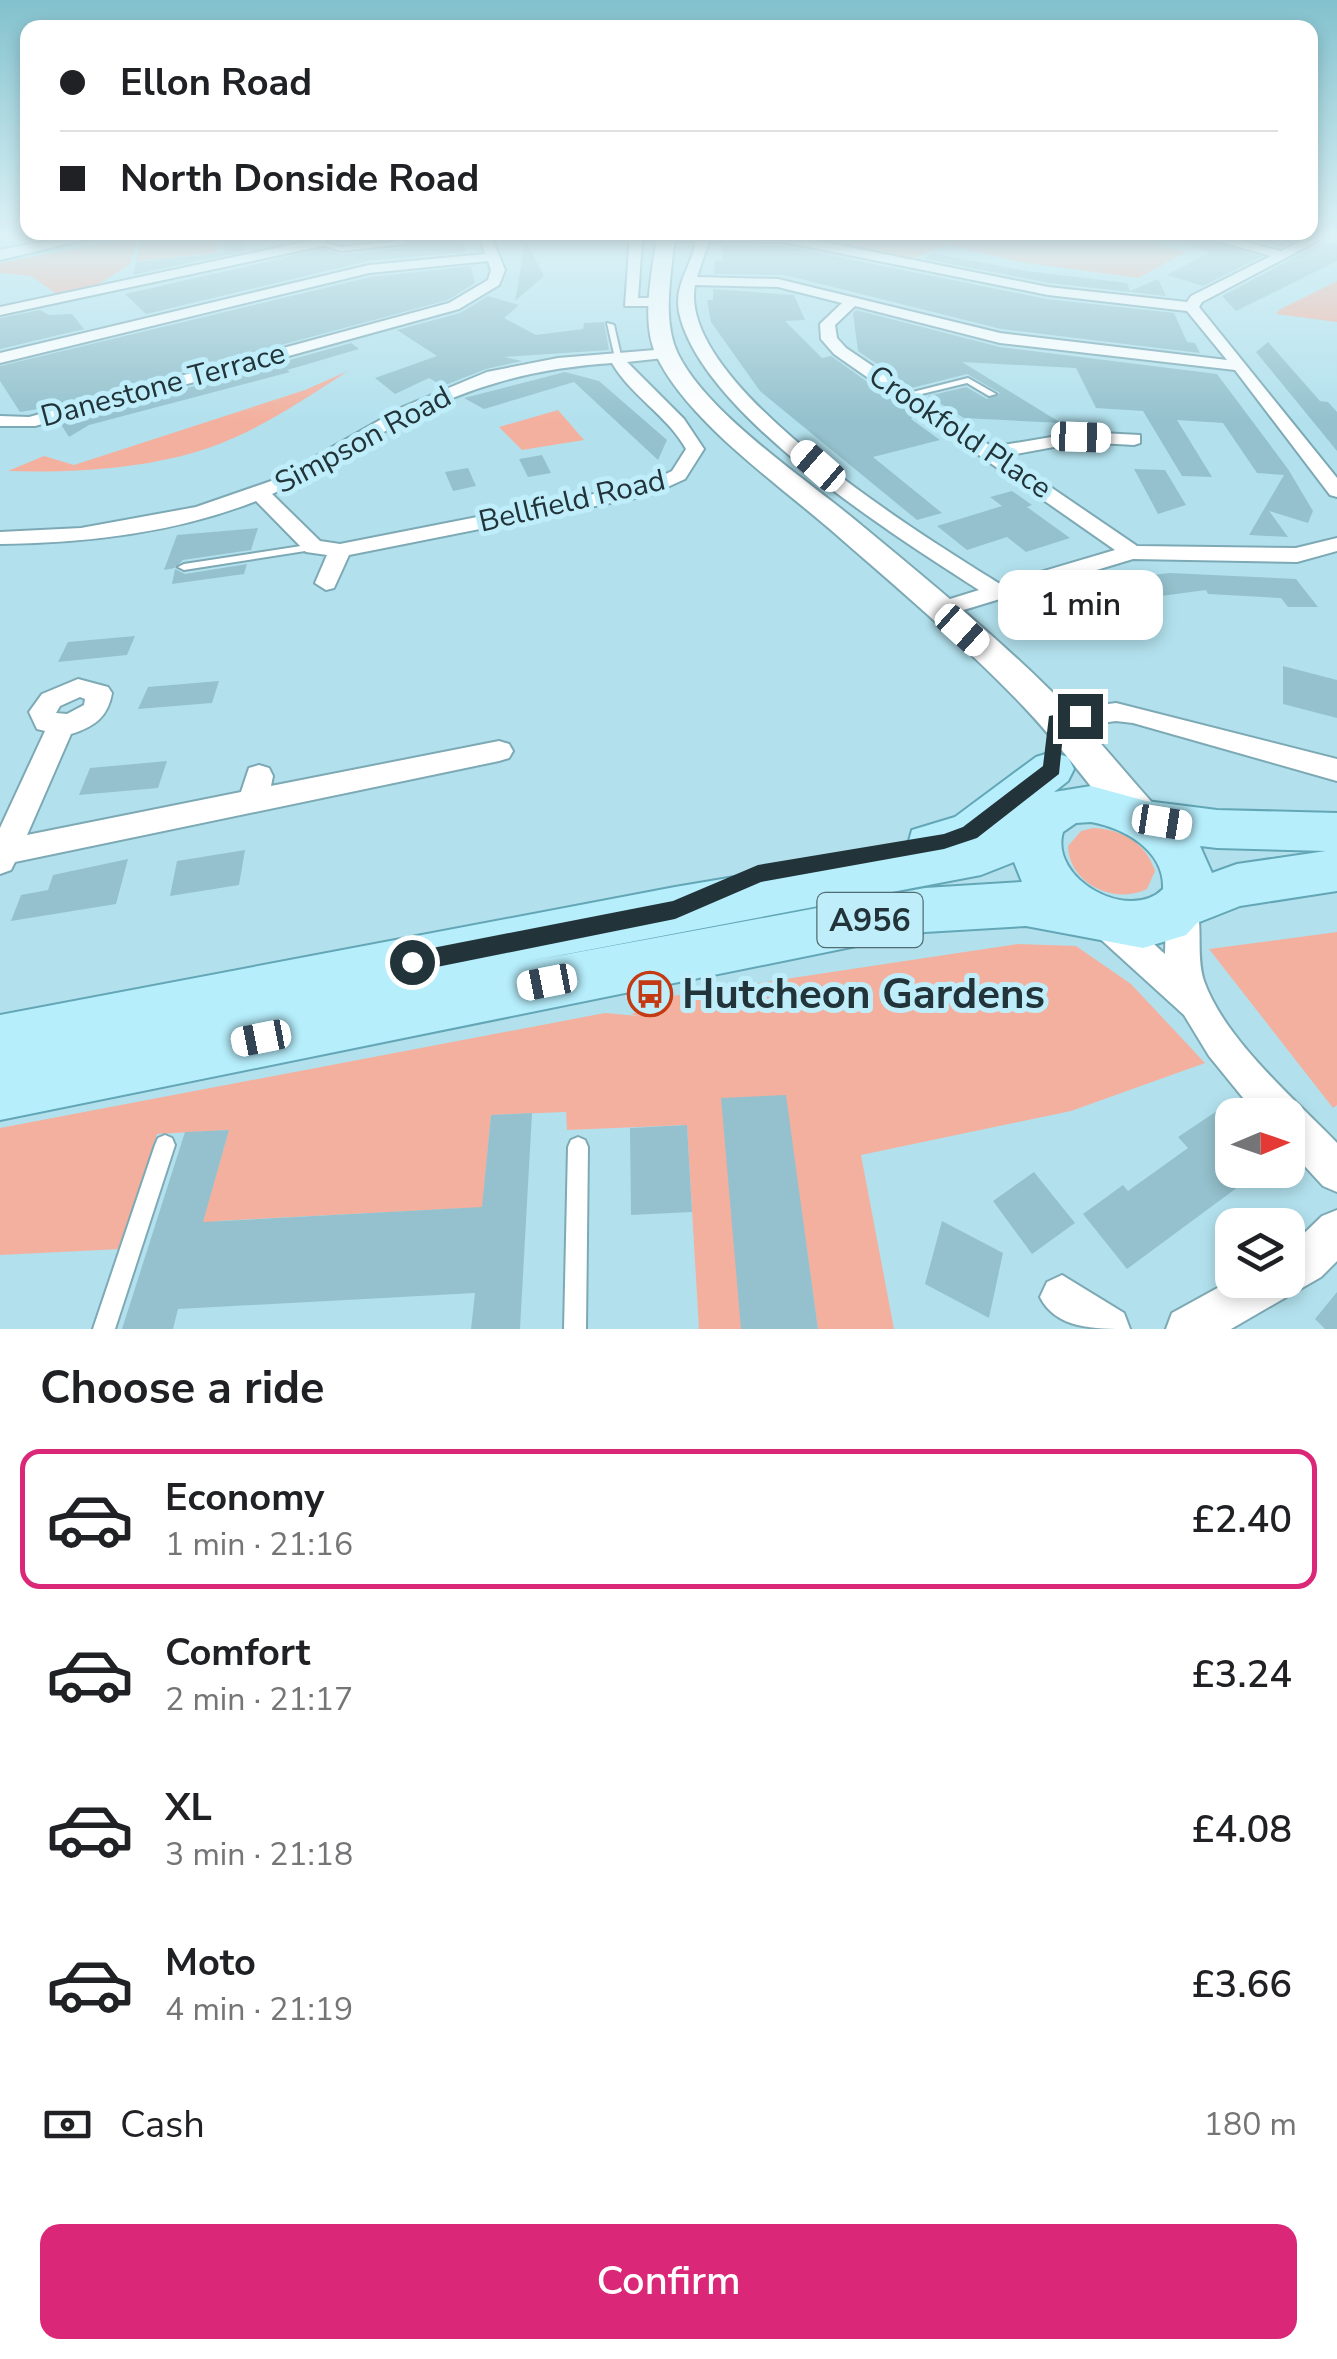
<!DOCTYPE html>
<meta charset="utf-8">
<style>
:root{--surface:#fff;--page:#f2f2f2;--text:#202124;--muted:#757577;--line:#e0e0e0;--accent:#db2777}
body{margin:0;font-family:"Nunito Sans",sans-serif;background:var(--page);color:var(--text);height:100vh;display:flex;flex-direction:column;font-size:38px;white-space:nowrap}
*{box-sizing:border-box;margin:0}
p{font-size:32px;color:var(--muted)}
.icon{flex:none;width:55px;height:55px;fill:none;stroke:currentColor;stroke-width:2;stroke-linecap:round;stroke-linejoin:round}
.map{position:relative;height:1329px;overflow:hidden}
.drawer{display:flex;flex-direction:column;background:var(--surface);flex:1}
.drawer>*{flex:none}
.top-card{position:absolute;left:20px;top:20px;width:1298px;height:220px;border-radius:20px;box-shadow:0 5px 15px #0003;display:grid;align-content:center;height:220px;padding:0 40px;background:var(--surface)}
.needle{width:65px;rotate:88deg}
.controls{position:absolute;left:1215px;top:1098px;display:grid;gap:20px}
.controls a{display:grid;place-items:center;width:90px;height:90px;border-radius:20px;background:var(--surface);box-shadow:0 5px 15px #0003;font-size:50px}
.end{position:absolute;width:45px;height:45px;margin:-22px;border:12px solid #223439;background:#fff;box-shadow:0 0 0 5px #fff}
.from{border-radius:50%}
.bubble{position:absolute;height:70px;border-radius:20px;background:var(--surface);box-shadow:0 5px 15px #0003;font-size:32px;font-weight:600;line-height:70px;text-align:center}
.car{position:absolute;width:30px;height:60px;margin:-30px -15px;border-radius:12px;box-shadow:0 0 8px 2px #0007;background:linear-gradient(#fff 24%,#345 0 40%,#fff 0 76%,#345 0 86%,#fff 0)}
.top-card b{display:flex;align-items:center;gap:35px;height:95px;font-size:38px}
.top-card b+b{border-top:2px solid var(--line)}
.top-card i{width:25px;height:25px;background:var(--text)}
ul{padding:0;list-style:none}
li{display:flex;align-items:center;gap:30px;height:140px;margin:0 20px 15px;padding:0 20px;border:5px solid transparent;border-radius:20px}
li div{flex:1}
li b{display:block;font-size:38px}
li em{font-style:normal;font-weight:600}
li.selected{border-color:var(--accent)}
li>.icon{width:90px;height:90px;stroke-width:1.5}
h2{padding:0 40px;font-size:45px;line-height:120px}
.pay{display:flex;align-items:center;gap:25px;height:110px;padding:0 40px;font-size:38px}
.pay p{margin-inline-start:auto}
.button{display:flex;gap:20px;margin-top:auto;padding:20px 40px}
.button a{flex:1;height:115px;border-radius:20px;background:var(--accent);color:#fff;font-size:40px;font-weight:600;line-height:115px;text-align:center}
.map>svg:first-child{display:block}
.green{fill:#f4b09e}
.building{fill:#94c1cd}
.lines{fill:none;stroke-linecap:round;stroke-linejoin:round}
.service-casing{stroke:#7da9b5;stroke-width:4}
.minor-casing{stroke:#7da9b5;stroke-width:4}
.tertiary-casing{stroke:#7da9b5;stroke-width:4}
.secondary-casing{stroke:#7da9b5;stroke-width:4}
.primary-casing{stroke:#63a6b6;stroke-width:4}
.service{fill:#fff;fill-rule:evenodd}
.minor{fill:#fff;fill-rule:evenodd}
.tertiary{fill:#fff;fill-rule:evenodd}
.secondary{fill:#fff;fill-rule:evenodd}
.primary{fill:#b6eefc;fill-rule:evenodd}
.route{fill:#223439}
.labels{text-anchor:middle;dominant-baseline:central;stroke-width:10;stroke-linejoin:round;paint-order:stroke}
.far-street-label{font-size:30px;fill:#223439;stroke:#bfeefa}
.shield{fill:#bfeefa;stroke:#516c73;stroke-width:2.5}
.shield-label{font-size:32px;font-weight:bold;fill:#223439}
.near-poi-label{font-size:42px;font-weight:bold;fill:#223439;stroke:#bfeefa;text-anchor:start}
</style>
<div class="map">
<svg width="1337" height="1329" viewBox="0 0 1337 1329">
<rect width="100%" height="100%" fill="#b2e1ed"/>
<path class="green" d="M178,234h40l-2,19 -80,8 7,-24z
M866,234h253l67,18 -48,26 -123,-17 -68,-17 -37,16 -67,-15z
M138,237l-8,27 -43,28 -26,5 -30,-21 -31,-3v-10z
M1337,281v41l-61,-8 3,-4z
M348,371c-43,28 -86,57 -134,75 -64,23 -139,27 -206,25l36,-15 30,9 231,-75z
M558,410l26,30 -62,10 -23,-23z
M1093,828c29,1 53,15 62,43l-8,18c-32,16 -78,-5 -79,-43l13,-15z
M1337,932v173l-4,3 -124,-159z
M1018,944l58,2 55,38 74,79 -134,48 -210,44 33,174h-76l-33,-234 -44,234h-42l-12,-204 -120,5 -1,-18 -75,3 -9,96 -14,-3 -251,13 -2,6h-14l28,-97 -72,4 -37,115 -120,6v-127l605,-115 33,3 -8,-2 37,-7 -1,-10z"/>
<path class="building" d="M226,234h19v17l-112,24 3,-13 88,-9z
M408,234h53l5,18 -98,9 -222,53 -21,-20 198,-45 18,6 63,-7z
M1173,234h16l72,23 -58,29 -36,-11 43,-23 -38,-12z
M1228,234h66l9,2 -22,11z
M525,240l19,36 -29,25 5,-29z
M1324,242l13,3v16l-101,50 -14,-15z
M722,245l62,1 263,53 127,14 13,29 8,1 5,10 -199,-24 -216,-54 -71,-1 1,-14h8z
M932,253l94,18 101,12 3,8 28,-12 8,17 -117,-13 -124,-24z
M471,266l4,17 -27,17 -398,107 -30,5 -20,-31v-15l370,-89z
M713,289l81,6 11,25 -20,1 37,37 9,-2 83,59 -3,4 29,21 -67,17 69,56 -25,7 -157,-129 -49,-69 -4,-22h6z
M488,296l31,9 -15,13 32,17 47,-6 1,-6 20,-1 5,28 -105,7 18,4 -36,8 -43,17 -14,-8 -34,16 -20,-16 62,-22 -40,-26 63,-17z
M40,310l9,5 23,-1 12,15 -84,20v-31z
M856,310l144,37 217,27 71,95 25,42 -5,12 -39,-12 19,26 -39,-2 35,-60 -27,-2 -34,-50 -46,-3 35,57 -30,-1 -39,-65 -47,-3 -20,-40 -114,-6 99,61 -97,-5 -36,-22 38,-9 21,12 13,-6 -33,-19 -55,14 -54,-37 -5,-38z
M1268,342l52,59 8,1 9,10v39l-81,-99z
M351,343l8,6 -72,21 3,2 -201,53 -20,12 -9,-14z
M565,372l34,9 68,59 -9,20 -84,-78 -90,27 -20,-11z
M542,455l9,18 -23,4 -9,-18z
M468,468l8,18 -23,5 -8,-19z
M1134,469l31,1 21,35 -28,9z
M1012,491l20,14 -5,2 43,31 -44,14 -19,-15 -40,13 -30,-24 65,-20 -12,-9z
M258,528l-7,22 -68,10 -8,8 -11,2 13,-35z
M247,564l-3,10 -72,10 3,-15 10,5z
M1169,573l127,6 22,28h-30l-7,-9 -73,-4 -2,-4 -97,13 3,3 -76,28 -21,-17 115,-39z
M135,636l-8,19 -69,7 10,-20z
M1283,666l54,14v38l-54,-14z
M219,681l-7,22 -74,6 10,-22z
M167,761l-9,27 -79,7 11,-27z
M245,850l-6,35 -69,11 7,-35z
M128,859l-12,45 -105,17 10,-26 27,-5 5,-15z
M786,1095l32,234h-77l-20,-231z
M1217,1111l15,17v42h29l-134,99 -44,-55 40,-29 5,6 60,-43 -10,-11z
M532,1113l-12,216h-49l4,-36 -297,16 -5,20h-51l63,-197 44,-2 -26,92 279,-15 9,-92z
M687,1125l5,87 -61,3 -1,-87z
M1034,1172l41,51 -43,31 -39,-53z
M942,1221l61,32 -14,65 -64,-34z
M1337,1292v37h-12l-10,-10z"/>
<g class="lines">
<defs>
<path id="service" d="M398,234h6v10l-63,7 -26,-8 3,-2 23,6 58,-6z
M607,323l7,2 8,35 -7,-2z
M968,378l28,16 -7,2 -22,-13 -62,15 -4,-3z
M314,544l5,3 -1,2 -134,21 -6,-3 6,-3z
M165,1135l7,3 3,7 -60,184h-22l62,-184 3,-7z
M578,1137l7,3 3,7 -2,182h-22l4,-182 3,-7z"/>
<path id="minor" d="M317,234h12l-7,12 -322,69v-8l313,-67z
M478,234h12l15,36 -6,15 -40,24 -424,117h-35v-10l29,1 420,-114 39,-23 3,-10 -3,-9 -119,12 -369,90v-10l369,-88 116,-11z
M630,234h154l264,53 139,15 4,-6 80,-40 -78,-22h20l68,17 35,-17h15l-129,68 -3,5 138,171v19l-7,-2 -95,-125 -235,-27 -145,-37 -20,19 2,13 9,10 146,99 89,-15 59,3v8l-6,2 -53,-3 -76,14 132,90 159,2 41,-10v13l-40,11 -164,-3 -186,56h-16l-4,-5 4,-5 48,-15c-84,-54 -279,-177 -300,-278 -5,-28 12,-44 17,-71l-54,-1 -4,58h21l7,4 -7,4h-34zM709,241l75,1 264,53 139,16 40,49 -227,-27 -222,-54 -81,-2zM695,285l83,2 64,16 -22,21 1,15 13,15 281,196 -115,34c-75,-47 -324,-199 -305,-299z
M667,349l6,2v6l-46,5 57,57 20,30 -19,30 -35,16 -301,60 -15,33 -8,2 -11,-7 12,-28 -21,-3 -50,-51c-81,32 -169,42 -256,43v-12l81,-4 115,-21 78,-27 129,-73 84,-35 71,-14zM612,363c19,33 55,52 74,86l-14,22 -27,13 -305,60 -20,-3 -48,-47c46,-19 84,-48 128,-71 67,-37 135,-55 212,-60z
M78,679l30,8 4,6c-4,24 -18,34 -41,41l-44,101 214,-43 8,-24 10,-3 10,3 4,8 -2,10 228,-45 10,3 4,7 -4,7 -10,3 -484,101 -4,8 -11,4v-46l45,-97 -8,-2 -8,-17 13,-18zM80,697l5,2 -1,6 -17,9 -11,-1 4,-7z
M1116,703l221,56v22l-204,-58 -17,-2 -61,8 -9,-2 -4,-7 4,-7 9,-2z
M1182,892l11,4c12,25 2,57 11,85 21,59 91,118 133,162v49l-14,-6 -35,-38v-33h-31l-48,-59 -25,-41 -88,-80 -4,-10 4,-10c26,-9 50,23 69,39l1,-48 5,-10z
M1337,1210v51l-16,16 -90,52h-65l6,-16 60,-33h56v-31l34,-33z
M1062,1275l62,38 6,16c-36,0 -74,0 -90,-32l7,-15z"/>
<path id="tertiary" d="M80,234h28l-108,26v-10z"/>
<path id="secondary" d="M657,234h18c-3,37 -14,85 3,120 31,62 130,126 182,170 64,53 130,107 189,165 38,36 72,79 107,118l6,12 -6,12 -15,4 -15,-4c-33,-41 -65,-85 -102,-124 -55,-58 -124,-117 -185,-170 -55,-49 -151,-114 -183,-182 -16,-36 -3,-84 1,-121z"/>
<path id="primary" d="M1052,752l16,5 6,12 -6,12 -14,11 37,-6 55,15 71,9 120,3v78l-97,15 -43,17 -11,12 -43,13 -117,-22 -101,6 -925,188v-105l675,-128 232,-39 5,-18 43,-13 81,-60zM1091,822c34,6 74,29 72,67 -34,34 -114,-10 -100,-57l13,-9zM1200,846l17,2 109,3 -89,13 -25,9zM1014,862l8,20 -97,6 -400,74 456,-87z"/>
</defs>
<use href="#service" class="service-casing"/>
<use href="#minor" class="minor-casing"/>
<use href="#tertiary" class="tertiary-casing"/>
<use href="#secondary" class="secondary-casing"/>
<use href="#primary" class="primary-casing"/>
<use href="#service" class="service"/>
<use href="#minor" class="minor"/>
<use href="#tertiary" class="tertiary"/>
<use href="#secondary" class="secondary"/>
<use href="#primary" class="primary"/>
</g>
<linearGradient id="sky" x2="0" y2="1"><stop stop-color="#82c1cd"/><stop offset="0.56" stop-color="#dcf2f7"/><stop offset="1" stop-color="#dcf2f7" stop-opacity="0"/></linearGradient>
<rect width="1337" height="420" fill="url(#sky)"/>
<path class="route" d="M1080,710l6,2v9l-22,4 -5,49 -82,64 -33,11 -183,33 -86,37 -263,53 -8,-3 -3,-7 3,-7 8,-3 261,-51 85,-36 186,-31 19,-7 80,-61 6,-50z"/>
<defs>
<symbol id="bus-ring" viewBox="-11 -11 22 22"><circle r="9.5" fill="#bfeefa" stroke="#c33a13" stroke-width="1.5"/><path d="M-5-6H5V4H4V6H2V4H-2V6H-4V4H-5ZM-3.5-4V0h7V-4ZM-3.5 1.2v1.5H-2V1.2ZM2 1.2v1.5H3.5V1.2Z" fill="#c33a13"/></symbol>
</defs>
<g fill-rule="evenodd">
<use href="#bus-ring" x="625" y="969" width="50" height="50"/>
</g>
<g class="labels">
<g class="far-street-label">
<text transform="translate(163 385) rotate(-15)">Danestone Terrace</text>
<text transform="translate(960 432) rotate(34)">Crookfold Place</text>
<text transform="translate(363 440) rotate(-28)">Simpson Road</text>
<text transform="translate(572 501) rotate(-13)">Bellfield Road</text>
</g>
<rect class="shield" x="817.5" y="893" width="105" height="54" rx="8"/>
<g class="shield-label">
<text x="870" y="920">A956</text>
</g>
<g class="near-poi-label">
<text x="682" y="994">Hutcheon Gardens</text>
</g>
</g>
</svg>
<div class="controls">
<a><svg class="needle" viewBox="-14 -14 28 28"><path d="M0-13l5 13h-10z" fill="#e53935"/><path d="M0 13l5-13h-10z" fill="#757577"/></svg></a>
<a><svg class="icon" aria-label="layers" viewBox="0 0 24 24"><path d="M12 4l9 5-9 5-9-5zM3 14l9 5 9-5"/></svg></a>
</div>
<i class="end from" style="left:412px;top:962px"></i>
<i class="end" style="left:1080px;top:716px"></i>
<div class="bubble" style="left:998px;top:570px;width:165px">1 min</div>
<i class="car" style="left:1081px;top:437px;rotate:92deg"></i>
<i class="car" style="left:818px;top:466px;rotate:311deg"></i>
<i class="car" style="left:962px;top:630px;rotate:132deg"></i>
<i class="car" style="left:1162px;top:822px;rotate:99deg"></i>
<i class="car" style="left:547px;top:982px;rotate:259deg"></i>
<i class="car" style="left:261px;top:1038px;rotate:259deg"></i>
<div class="top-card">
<b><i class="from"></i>Ellon Road</b>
<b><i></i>North Donside Road</b>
</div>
</div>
<section class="drawer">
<h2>Choose a ride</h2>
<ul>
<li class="selected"><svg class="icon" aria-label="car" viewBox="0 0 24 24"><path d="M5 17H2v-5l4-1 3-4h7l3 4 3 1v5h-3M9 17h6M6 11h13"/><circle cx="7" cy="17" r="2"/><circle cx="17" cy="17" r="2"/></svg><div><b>Economy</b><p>1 min · 21:16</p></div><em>£2.40</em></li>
<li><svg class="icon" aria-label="car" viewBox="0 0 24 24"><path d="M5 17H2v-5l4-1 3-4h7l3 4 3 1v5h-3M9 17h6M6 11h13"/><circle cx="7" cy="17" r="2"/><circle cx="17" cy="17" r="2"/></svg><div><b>Comfort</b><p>2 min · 21:17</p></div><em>£3.24</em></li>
<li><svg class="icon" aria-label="car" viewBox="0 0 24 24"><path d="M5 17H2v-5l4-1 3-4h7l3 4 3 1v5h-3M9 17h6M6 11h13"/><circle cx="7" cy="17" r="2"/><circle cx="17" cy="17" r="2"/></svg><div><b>XL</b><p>3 min · 21:18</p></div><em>£4.08</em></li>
<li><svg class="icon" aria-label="car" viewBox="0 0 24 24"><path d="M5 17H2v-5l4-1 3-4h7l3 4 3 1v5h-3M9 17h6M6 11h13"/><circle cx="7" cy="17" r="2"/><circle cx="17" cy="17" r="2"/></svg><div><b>Moto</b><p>4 min · 21:19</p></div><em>£3.66</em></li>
</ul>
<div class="pay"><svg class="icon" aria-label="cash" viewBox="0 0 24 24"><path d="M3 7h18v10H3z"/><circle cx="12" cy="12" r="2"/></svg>Cash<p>180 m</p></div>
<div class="button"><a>Confirm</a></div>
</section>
